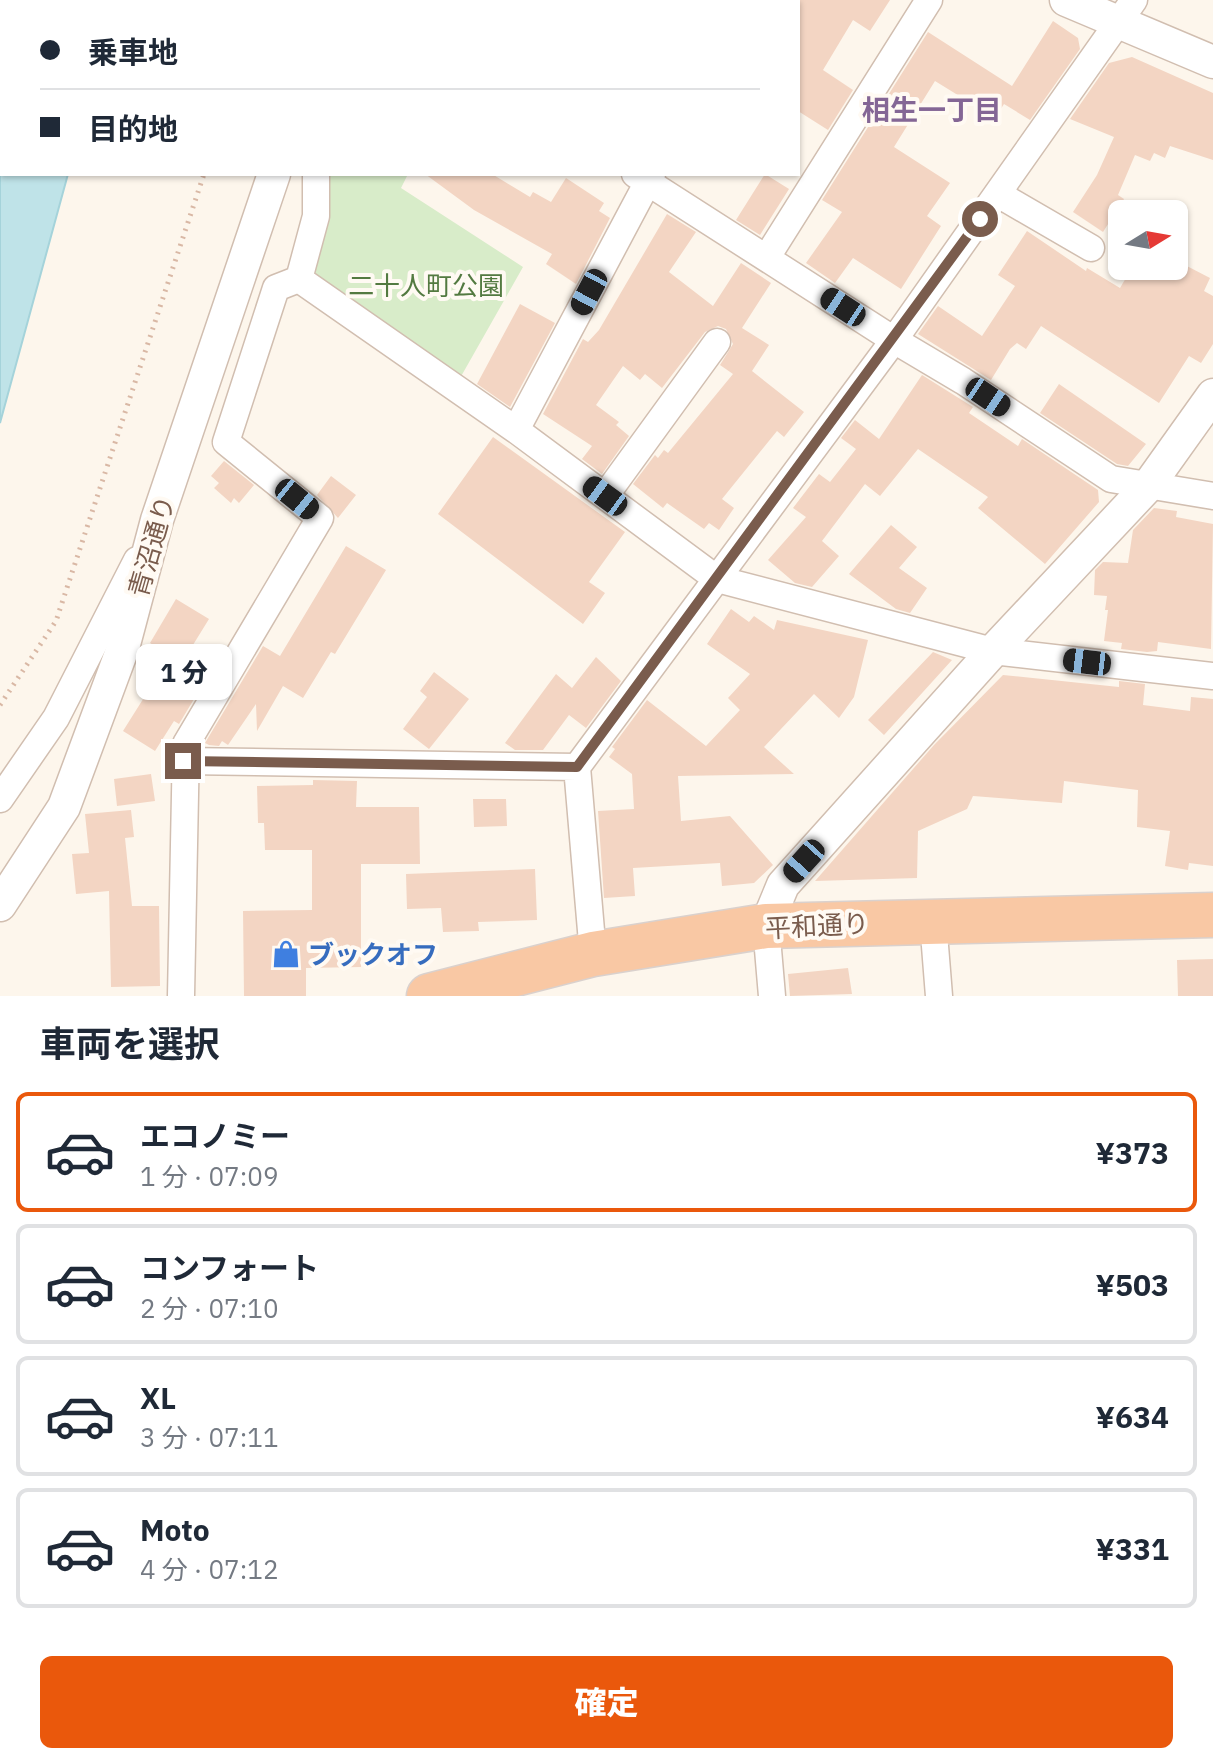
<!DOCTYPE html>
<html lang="ja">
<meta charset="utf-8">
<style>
:root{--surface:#fff;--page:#f6f6f7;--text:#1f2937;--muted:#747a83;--line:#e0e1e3;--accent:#ea580c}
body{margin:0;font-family:"IBM Plex Sans","Noto Sans JP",sans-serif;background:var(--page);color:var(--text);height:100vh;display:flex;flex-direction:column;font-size:30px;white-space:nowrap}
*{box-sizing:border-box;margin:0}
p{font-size:26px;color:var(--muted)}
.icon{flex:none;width:44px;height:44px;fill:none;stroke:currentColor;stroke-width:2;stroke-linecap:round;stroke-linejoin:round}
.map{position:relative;height:996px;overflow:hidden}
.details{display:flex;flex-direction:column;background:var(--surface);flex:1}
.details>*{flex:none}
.hud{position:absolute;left:0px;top:0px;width:800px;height:176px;box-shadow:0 2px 6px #0004;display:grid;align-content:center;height:176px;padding:0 40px;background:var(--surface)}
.needle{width:52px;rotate:79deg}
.buttons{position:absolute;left:1108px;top:200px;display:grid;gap:16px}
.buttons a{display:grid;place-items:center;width:80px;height:80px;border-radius:12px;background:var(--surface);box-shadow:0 2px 6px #0004;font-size:40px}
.end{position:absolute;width:36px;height:36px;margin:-18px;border:10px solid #7a5c4d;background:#fff;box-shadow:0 0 0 4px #fff}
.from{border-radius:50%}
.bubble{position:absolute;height:56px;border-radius:12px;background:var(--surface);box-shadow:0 2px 6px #0004;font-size:26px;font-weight:800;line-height:56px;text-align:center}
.car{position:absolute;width:24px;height:48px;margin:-24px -12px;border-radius:10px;box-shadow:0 0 6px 2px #0007;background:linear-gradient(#222 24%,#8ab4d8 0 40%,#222 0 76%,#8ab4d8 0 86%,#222 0)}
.hud b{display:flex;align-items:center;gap:28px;height:76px;font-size:30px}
.hud b+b{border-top:2px solid var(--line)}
.hud i{width:20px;height:20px;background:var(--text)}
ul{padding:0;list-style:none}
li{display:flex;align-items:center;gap:24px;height:120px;margin:0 16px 12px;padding:0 24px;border:4px solid var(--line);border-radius:12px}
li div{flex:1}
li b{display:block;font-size:30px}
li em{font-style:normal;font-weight:800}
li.selected{border-color:var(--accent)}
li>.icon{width:72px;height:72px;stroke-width:1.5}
h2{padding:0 40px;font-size:36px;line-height:96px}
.action{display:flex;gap:16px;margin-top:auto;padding:16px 40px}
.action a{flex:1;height:92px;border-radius:12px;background:var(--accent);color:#fff;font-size:32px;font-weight:800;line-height:92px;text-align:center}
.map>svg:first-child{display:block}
.green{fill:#d8ecc9}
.water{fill:#bfe3e8;stroke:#a5d3da;stroke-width:2}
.building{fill:#f3d5c3}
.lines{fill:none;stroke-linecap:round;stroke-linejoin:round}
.minor-casing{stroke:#d1beb0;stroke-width:29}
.tertiary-casing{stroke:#d1beb0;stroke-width:35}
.trunk-casing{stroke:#dad1cd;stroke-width:47}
.path{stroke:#d9b8a5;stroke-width:5;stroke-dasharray:2 6;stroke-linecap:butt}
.minor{stroke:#fff;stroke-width:26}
.tertiary{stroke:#fff;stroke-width:32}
.trunk{stroke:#f9c8a4;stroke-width:44}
.route{stroke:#7a5c4d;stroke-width:10}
.labels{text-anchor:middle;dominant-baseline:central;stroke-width:8;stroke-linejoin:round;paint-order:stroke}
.park-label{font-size:26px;fill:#537a41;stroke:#fffaf3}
.street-label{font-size:26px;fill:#7a5c4d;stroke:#fffaf3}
.shop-label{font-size:26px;font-weight:bold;fill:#366cbe;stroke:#fffaf3;text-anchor:start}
.neighbourhood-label{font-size:28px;font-weight:bold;fill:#846695;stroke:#fffaf3}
</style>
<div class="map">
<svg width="1213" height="996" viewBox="0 0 1213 996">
<rect width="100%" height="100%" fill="#fdf6ec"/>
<path class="green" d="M316,174h92l-7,14 122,79 -68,120 -156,-108z"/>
<path class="water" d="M0,0h113l-111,2v172h66l-68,249z"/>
<path class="building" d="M798,0h92l-20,31 -17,-11 -30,50 30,20 -25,40 -30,-19z
M1053,21l25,17 2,11 -50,71 -26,-16 -9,14 -60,-37 -41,66 56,36 -23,33 14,10 -40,63 -48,-31 -18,25 -29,-20 36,-51 -20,-12 106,-168 84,54z
M1132,57l81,36v67l-43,-14 -5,12 -11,-5 -4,8 -15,-6 -17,40 6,4 -21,33 -30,-20 24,-37 17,-38 -44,-18 39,-56z
M425,174h67l38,23 3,-5 18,10 15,-24 38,25 -5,8 11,7 -34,66 -30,-20 6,-10 -78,-44z
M765,174l24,15 -29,46 -24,-15z
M667,214l29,18 -27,40 44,34 28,-43 30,20 -29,45 27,17 -17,26 52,41 -20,25 -7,-6 -55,68 12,9 -15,22 -10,-7 -5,6 -37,-26 -4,5 -30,-24 22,-29 3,3 6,-8 4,3 65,-79 -13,-9 13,-21 -7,-15 -8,-3 -13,6 -43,56 -17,-14 -5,6 -17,-14 -27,39 23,17 -3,3 13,11 -27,38 -20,-15 10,-13 -49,-32 40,-75 5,3 11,-12z
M1027,231l59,40 1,-3 33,20 13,-22h25l17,10 8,-12 27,14 -6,13 9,5v48l-12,19 -12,-7 -30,47 -118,-77 -15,23 -9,-6 -7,6 -19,31 -73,-46 20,-28 44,30 33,-50 -17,-11z
M520,304l35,19 -45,84 -33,-23z
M922,375l51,32 -4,6 49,33 4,-7 76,51 1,12 -54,62 -67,-56 10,-11 -70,-48 -38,47 -15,-12 -43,57 17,15 -27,31 -17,-4 -27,-23 38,-43 -13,-9 26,-34 11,8 26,-33 -15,-11 14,-18 24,19z
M1059,384l87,60 -18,22 -11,-2 -77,-51z
M493,437l132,95 -36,50 16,11 -22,31 -145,-110z
M224,461l30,24 -15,18 -5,-5 -3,5 -17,-15 5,-5 -8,-7z
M331,476l25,19 -18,23 -21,-23z
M1154,508l23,3 -1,6 37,7 -2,125 -53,-7 -1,9 -10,1 -26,-3 1,-6 -18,-2 4,-31h-3l2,-14 -13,-1 1,-25 8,-8 25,1 5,-33z
M891,525l26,22 -18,21 28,20 -17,25 -14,-4 -47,-35z
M346,546l40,24 -51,84 -4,-2 -28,46 -20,-12 -26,45 -1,-27 -28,41 -6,-4 -3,5 -10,-1 -4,-2 58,-97 17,10z
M176,599l33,20 -34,55 25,15 -21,35 -5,-3 -19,30 -32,-20 22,-35 -6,-4 24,-41 -13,-8z
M731,609l18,13 5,-6 20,14 3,-10 91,20 -14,57 -15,21 -25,-24 -50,53 30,27 -116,2 3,45 49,-5 43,49 -19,18 -32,3 -2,-23 -87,5 2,28 -31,2 -6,-87 36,-2 -2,-35 -23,-17 6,-8 -3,-2 35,-47 59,46 34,-36 -12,-12 22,-24 -43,-30z
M933,652l19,8 -68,75 -16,-15z
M596,657l25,24 -35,47 -17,-13 -26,35h-28l-10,-7 51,-69 16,14z
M434,672l35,27 -40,50 -26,-20 24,-32 -7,-6z
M1003,675l116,12v-6l26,3 -2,21 47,6 1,-14 22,2v167l-24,-3 -1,7 -23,-4 5,-35 -33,-4 1,-37 -74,-9 -2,22 -89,-7 -6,13 -49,22 -1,47 -102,3 119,-136z
M151,774l4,27 -38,5 -3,-27z
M313,780l44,1 -1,26h63l1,57h-59v103l-55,1v28h-62l-1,-85 69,-1v-60h-47l-1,-27h-6l-1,-37 56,-1z
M473,799h33l1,27 -33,1z
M131,810l3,27 -9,1 7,68h27l1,80 -49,1 -2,-96 -33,3 -4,-40 17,-1 -4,-39z
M535,869l2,51 -59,2 1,9 -36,1 -2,-24 -34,1 -1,-35z
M1213,959v37h-35l-1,-36z
M848,968l4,26 -62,2 -2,-22z"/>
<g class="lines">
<defs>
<path id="minor" d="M742,2l1,-2
M316,174v42l-17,63 217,151 201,149 276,72 220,25
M635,174l259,166 69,41 148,98 102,17
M998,194l93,54
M767,257l162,-257
M516,430l136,-256
M605,496l112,-154
M183,761l394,6
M0,799l56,-81 81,-158
M933,921l6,75
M766,926l6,70
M593,954l-16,-187 317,-427 240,-340
M181,996l5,-252 134,-226 -94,-76 50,-154 23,-9"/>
<path id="tertiary" d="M1066,0l147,62
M332,2l1,-2
M0,905l64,-98 59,-159 34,-128 117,-346
M766,926l17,-41 210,-234 155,-165 65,-91"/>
<path id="trunk" d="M429,996l164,-42 173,-28 447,-11"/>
</defs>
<use href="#minor" class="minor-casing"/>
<use href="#tertiary" class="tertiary-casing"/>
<use href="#trunk" class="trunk-casing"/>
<path class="path" d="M261,2l1,-2
M0,705l56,-84 148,-447"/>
<use href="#minor" class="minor"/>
<use href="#tertiary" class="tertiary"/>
<use href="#trunk" class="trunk"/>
</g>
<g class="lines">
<path class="route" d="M183,761l394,6 403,-548"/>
</g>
<defs>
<symbol id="shop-bare" viewBox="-9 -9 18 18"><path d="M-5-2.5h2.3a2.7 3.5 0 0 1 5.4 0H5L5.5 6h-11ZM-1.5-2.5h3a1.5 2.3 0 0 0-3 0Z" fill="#3f7fe0" stroke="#fffaf3" stroke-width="2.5" paint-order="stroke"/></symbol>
</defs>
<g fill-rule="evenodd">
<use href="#shop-bare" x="266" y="934" width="40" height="40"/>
</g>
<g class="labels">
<g class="park-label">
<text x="426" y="285">二十人町公園</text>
</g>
<g class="street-label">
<text transform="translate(151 546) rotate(-74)">青沼通り</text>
<text transform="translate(817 925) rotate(-3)">平和通り</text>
</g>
<g class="shop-label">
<text x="308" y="954">ブックオフ</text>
</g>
<g class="neighbourhood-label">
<text x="932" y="109">相生一丁目</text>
</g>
</g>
</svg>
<div class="buttons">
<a><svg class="needle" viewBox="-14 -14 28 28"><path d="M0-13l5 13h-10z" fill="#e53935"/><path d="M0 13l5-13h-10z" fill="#747a83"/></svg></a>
</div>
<i class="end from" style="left:980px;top:219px"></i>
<i class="end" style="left:183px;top:761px"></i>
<div class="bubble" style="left:136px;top:644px;width:96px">1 分</div>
<i class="car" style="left:589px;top:292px;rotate:208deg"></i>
<i class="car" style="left:843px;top:307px;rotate:303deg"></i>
<i class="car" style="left:988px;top:397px;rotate:124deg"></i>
<i class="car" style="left:605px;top:496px;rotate:306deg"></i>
<i class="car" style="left:297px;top:499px;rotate:129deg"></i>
<i class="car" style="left:1087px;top:662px;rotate:277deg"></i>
<i class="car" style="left:804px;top:861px;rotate:222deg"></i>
<div class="hud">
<b><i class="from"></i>乗車地</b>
<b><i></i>目的地</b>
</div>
</div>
<section class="details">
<h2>車両を選択</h2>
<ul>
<li class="selected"><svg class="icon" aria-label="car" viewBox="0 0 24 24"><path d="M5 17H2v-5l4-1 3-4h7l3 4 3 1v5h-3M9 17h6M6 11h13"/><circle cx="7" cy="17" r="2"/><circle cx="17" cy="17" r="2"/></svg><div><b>エコノミー</b><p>1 分 · 07:09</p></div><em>¥373</em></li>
<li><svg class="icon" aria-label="car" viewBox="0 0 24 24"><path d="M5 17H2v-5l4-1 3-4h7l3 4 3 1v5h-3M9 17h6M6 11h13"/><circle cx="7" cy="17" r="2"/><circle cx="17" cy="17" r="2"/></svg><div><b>コンフォート</b><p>2 分 · 07:10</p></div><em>¥503</em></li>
<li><svg class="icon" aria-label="car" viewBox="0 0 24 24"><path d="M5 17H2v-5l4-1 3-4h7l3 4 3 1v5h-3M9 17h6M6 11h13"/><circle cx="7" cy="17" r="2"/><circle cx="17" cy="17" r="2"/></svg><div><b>XL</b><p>3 分 · 07:11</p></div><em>¥634</em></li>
<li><svg class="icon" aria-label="car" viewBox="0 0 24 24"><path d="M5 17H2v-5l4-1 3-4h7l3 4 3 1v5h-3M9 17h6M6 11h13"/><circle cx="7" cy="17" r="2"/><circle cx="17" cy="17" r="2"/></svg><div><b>Moto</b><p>4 分 · 07:12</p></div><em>¥331</em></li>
</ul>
<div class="action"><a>確定</a></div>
</section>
